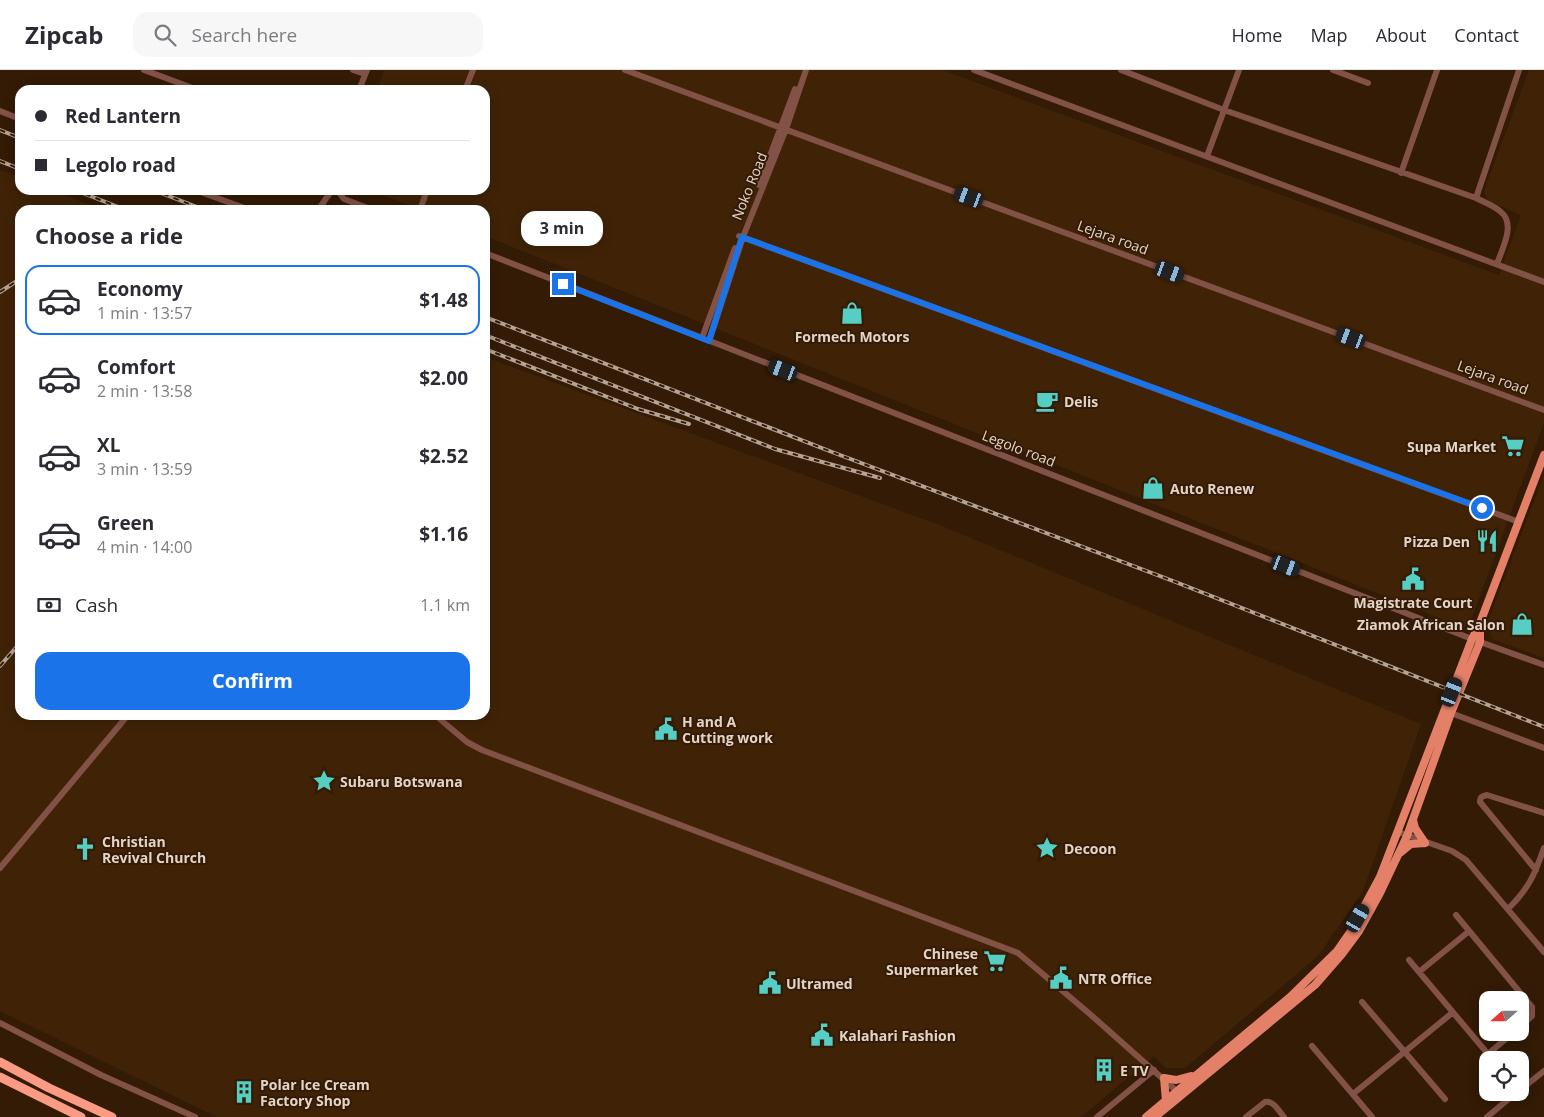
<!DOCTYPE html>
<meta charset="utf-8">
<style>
:root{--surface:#fff;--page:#f7f7f7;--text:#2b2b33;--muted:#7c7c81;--line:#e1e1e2;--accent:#1a73e8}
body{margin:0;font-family:"Open Sans",sans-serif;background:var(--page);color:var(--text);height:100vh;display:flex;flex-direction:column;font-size:19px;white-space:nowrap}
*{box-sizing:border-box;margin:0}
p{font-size:16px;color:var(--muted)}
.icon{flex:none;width:28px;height:28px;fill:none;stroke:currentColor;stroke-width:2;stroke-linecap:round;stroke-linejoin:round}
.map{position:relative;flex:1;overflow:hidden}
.details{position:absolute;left:15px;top:135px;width:475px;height:515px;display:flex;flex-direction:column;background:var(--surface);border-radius:15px;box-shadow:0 2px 12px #0003}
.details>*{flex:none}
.guide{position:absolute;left:15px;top:15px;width:475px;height:110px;border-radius:15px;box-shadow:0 2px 12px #0003;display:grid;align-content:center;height:110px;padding:0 20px;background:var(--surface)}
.needle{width:32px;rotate:249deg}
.controls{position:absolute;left:1479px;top:921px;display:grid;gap:10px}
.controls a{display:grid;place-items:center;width:50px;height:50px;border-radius:10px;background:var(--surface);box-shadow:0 2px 12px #0003;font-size:25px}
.end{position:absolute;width:22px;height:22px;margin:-11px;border:6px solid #1a73e8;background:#fff;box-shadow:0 0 0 2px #fff}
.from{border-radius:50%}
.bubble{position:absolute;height:35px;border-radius:15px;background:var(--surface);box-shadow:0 2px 12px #0003;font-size:16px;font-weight:700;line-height:35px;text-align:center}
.car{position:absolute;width:15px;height:30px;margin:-15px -8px;border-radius:6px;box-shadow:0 0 4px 1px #0007;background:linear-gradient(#222 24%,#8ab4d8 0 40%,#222 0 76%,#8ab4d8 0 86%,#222 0)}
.guide b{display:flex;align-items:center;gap:18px;height:48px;font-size:19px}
.guide b+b{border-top:1px solid var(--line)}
.guide i{width:12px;height:12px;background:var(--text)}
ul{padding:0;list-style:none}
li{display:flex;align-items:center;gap:15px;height:70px;margin:0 10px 8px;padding:0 10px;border:2px solid transparent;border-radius:15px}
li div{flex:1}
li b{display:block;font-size:19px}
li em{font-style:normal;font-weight:700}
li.active{border-color:var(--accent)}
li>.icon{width:45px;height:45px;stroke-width:1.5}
h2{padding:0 20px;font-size:22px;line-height:60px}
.pay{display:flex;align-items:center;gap:12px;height:55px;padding:0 20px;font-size:19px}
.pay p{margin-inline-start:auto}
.cta{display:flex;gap:10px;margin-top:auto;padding:10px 20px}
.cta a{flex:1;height:58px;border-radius:15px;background:var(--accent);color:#fff;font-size:20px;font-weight:700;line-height:58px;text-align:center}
header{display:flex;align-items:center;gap:30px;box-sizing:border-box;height:70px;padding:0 25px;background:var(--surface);border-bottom:1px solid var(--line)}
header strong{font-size:24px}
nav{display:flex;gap:28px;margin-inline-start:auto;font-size:18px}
.search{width:350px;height:45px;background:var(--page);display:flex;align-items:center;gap:12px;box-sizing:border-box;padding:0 18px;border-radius:15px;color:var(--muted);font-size:19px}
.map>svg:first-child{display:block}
.built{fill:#402307}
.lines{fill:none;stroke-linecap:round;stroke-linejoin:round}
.minor{stroke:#835246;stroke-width:6}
.major{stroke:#e48068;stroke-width:8}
.highway{stroke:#fc9b83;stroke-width:9}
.rail-casing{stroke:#b5a394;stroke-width:4}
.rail{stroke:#331b06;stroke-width:2;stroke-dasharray:5.5;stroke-linecap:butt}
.route{stroke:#1a73e8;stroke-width:6}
.labels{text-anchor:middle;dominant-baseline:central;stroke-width:4;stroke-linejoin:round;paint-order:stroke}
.street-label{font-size:14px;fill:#e4d4c7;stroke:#331b06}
.poi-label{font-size:14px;font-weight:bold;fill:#e4d4c7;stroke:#331b06;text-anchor:start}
</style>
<header>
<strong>Zipcab</strong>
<div class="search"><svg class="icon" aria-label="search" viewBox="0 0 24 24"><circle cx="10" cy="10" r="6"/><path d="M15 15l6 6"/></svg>Search here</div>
<nav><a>Home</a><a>Map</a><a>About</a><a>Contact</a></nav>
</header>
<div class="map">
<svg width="1544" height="1047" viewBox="0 0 1544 1047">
<rect width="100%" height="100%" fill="#331b06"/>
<path class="built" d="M384,0h558l557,205 22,-60 -34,-15 -3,-9 45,-121h15v353l-73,197 -7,8 -979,-392v-26h-65l-50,-20h115v-100h-108z
M0,100l20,7v13h32l51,20h-83v505h465v-358l457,169 479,198 -58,167 -45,65 -133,112h-19l-12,-12 -73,61h-864l-209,-102 -8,-4z
M1544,405v183l-52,-19 -5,-15z"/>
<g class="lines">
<path class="minor" d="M144,0l54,20
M353,0l12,4
M625,0l919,340
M974,0l570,212
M1121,0l103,40 252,88c8,4 19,8 25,14 15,12 1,37 -4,52
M1333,0l35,13
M359,20l8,-20
M465,20l8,-20
M0,41l20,8
M1207,86l32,-86
M1401,103l36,-103
M759,115l36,-96
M195,120l55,20
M337,120l7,9 29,11
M1476,128l43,-128
M318,140l14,-20
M420,140l7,-20
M739,166l780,286
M485,183l987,386 72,26
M702,268l33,-90
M709,271l34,-104 43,-108 20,-59
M1451,643l93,35
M435,645l32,27 15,8 536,203 73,62 89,79
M1398,762l54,19 14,9 78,92
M0,798l128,-153
M1536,800l-56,-68c0,-5 2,-6 7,-7l57,18
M1508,839c21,-21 26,-33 36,-61
M1456,845l76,92v9l-12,11
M1409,890l84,100
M1419,902l49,-40
M1362,932l83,97
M0,953l101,52 94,42
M1312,976l60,71
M1488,984l26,-22
M1520,1020l24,-19
M1353,1024l99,-81
M1097,1047l57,-47
M1246,1047l19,-15c8,-2 14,9 19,15
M1487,1047l30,-25"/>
<path class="major" d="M1413,750l2,8 10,15
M1400,783l11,-9 14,-1
M1166,1031l-2,-23 12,2 15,-4
M1146,1047l144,-120 47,-46 14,-20 29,-54 92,-238 8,-16 64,-168
M1155,1047l160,-132 27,-31 17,-23 21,-38 27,-57 44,-123 29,-71v-19"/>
<path class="highway" d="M0,992l49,26 63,29
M0,1007l81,40"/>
<defs>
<path id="rail" d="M0,60l20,8
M0,91l20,8
M75,120l51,20
M153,120l52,20
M0,222l20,-13
M485,247l347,135 341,129 371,146
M485,265l290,114 105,29
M485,279l153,60 51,15
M0,596l20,-23"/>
</defs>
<use href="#rail" class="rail-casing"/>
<use href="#rail" class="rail"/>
</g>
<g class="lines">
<path class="route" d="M563,214l146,57 33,-104 740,271"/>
</g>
<defs>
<symbol id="shop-bare" viewBox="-9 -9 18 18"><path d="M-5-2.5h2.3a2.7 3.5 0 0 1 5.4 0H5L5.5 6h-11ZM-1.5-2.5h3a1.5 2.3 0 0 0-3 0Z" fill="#56cec3" stroke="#331b06" stroke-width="2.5" paint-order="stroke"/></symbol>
<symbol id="cafe-bare" viewBox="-9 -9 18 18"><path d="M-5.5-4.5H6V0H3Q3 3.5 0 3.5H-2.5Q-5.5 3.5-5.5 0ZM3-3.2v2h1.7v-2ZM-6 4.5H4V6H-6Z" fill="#56cec3" stroke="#331b06" stroke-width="2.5" paint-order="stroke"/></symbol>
<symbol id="supermarket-bare" viewBox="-9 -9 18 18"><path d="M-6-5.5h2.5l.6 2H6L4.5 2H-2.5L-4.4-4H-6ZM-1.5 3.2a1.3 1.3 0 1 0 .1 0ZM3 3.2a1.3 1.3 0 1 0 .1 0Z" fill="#56cec3" stroke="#331b06" stroke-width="2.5" paint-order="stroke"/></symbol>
<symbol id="restaurant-bare" viewBox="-9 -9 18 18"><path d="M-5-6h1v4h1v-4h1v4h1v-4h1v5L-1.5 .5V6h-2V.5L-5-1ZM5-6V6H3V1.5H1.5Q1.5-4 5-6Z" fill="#56cec3" stroke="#331b06" stroke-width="2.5" paint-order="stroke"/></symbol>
<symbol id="civic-bare" viewBox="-9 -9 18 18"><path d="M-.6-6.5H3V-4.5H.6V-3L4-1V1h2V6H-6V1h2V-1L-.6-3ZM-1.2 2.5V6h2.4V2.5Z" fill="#56cec3" stroke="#331b06" stroke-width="2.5" paint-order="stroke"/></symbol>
<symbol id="sight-bare" viewBox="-9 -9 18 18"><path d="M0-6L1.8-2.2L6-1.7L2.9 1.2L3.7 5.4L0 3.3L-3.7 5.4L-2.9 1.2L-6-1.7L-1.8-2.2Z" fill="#56cec3" stroke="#331b06" stroke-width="2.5" paint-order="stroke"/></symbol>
<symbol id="church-bare" viewBox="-9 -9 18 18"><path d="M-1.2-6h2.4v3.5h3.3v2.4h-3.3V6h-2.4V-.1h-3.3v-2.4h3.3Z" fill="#56cec3" stroke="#331b06" stroke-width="2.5" paint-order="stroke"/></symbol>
<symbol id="building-bare" viewBox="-9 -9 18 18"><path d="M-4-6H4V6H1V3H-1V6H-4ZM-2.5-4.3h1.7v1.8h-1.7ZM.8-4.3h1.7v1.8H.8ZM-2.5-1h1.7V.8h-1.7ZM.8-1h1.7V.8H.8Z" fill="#56cec3" stroke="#331b06" stroke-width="2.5" paint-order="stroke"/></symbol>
</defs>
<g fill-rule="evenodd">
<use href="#shop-bare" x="836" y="227" width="32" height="32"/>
<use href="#cafe-bare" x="1031" y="315" width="32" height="32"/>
<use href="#supermarket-bare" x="1497" y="360" width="32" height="32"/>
<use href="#shop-bare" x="1137" y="402" width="32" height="32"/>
<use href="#restaurant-bare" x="1471" y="455" width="32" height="32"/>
<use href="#civic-bare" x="1397" y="493" width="32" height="32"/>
<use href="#shop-bare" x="1506" y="538" width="32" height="32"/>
<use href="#civic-bare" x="650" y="643" width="32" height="32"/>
<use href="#sight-bare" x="308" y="695" width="32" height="32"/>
<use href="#sight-bare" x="1031" y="762" width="32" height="32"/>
<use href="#church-bare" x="69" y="763" width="32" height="32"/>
<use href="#supermarket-bare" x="979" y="875" width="32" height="32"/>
<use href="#civic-bare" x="1045" y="892" width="32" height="32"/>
<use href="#civic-bare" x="754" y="897" width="32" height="32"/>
<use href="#civic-bare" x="806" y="949" width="32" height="32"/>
<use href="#building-bare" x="1088" y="984" width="32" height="32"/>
<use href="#building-bare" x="228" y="1006" width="32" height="32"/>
</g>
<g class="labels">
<g class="street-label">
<text transform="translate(749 116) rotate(-68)">Noko Road</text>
<text transform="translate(1113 167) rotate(20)">Lejara road</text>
<text transform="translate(1493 307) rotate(20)">Lejara road</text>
<text transform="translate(1019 378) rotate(21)">Legolo road</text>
</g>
<g class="poi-label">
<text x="852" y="266" text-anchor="middle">Formech Motors</text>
<text x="1064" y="331">Delis</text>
<text x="1496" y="376" text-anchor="end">Supa Market</text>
<text x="1170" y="418">Auto Renew</text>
<text x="1470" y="471" text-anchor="end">Pizza Den</text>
<text x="1413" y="532" text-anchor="middle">Magistrate Court</text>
<text x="1505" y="554" text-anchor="end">Ziamok African Salon</text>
<text x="682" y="651">H and A<tspan x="682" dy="16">Cutting work</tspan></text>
<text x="340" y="711">Subaru Botswana</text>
<text x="102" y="771">Christian<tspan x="102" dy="16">Revival Church</tspan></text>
<text x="1064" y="778">Decoon</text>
<text x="978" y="883" text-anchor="end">Chinese<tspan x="978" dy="16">Supermarket</tspan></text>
<text x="1078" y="908">NTR Office</text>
<text x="786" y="913">Ultramed</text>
<text x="839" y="965">Kalahari Fashion</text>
<text x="1120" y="1000">E TV</text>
<text x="260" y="1014">Polar Ice Cream<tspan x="260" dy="16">Factory Shop</tspan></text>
</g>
</g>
</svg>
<div class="controls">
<a><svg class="needle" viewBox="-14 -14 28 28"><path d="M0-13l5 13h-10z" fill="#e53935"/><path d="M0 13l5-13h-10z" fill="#7c7c81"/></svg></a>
<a><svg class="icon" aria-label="locate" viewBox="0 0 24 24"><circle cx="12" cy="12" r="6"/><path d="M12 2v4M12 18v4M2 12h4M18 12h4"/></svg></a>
</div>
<i class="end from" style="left:1482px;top:438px"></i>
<i class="end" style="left:563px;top:214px"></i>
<div class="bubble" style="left:521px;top:141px;width:82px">3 min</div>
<i class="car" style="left:969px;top:127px;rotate:291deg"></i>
<i class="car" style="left:1170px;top:202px;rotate:110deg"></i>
<i class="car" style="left:1351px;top:268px;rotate:291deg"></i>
<i class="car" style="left:783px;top:300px;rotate:291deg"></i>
<i class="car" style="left:1286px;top:496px;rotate:111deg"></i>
<i class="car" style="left:1452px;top:622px;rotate:22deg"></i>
<i class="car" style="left:1358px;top:848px;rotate:30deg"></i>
<div class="guide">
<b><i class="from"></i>Red Lantern</b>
<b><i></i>Legolo road</b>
</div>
<section class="details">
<h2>Choose a ride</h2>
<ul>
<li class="active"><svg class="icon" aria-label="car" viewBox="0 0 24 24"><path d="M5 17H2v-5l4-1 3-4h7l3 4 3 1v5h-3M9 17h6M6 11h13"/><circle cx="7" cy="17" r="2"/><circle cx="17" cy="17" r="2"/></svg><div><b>Economy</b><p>1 min · 13:57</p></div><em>$1.48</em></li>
<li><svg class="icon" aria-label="car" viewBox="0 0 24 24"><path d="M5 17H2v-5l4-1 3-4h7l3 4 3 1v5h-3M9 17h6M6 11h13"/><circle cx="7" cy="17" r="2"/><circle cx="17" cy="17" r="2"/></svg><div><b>Comfort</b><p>2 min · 13:58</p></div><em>$2.00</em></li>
<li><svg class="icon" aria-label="car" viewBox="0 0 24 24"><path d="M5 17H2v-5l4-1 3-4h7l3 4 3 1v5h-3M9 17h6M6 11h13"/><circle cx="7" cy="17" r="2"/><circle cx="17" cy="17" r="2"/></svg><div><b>XL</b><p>3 min · 13:59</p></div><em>$2.52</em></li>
<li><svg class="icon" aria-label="car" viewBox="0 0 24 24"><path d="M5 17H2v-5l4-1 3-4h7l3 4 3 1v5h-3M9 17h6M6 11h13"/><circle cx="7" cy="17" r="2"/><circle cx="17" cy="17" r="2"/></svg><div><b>Green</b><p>4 min · 14:00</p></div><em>$1.16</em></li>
</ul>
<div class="pay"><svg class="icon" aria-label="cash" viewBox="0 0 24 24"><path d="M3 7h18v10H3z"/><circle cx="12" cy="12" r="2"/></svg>Cash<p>1.1 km</p></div>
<div class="cta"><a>Confirm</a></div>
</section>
</div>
